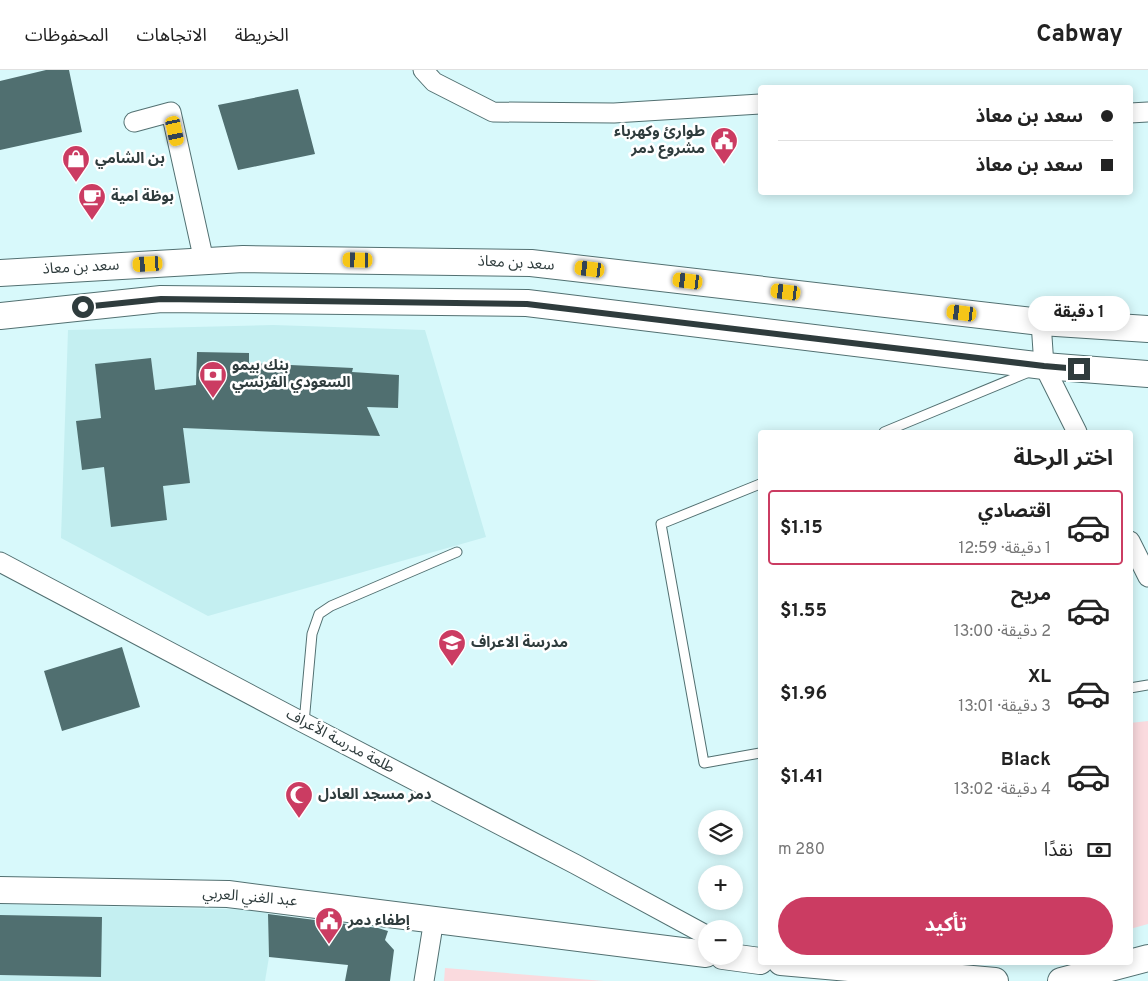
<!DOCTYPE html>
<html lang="ar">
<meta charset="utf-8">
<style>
:root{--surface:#fff;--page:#f2f2f2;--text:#222;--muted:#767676;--line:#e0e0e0;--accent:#cb3c62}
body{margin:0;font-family:Overpass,"Noto Sans Arabic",sans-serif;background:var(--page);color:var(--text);direction:rtl;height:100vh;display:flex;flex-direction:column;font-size:19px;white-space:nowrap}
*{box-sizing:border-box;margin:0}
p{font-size:16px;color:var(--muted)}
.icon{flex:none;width:28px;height:28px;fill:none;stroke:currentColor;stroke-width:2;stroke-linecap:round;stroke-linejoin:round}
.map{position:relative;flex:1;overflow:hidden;direction:ltr}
.drawer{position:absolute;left:758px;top:360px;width:375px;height:535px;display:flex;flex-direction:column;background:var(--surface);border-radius:5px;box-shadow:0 2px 12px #0003;direction:rtl}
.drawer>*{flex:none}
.guide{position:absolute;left:758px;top:15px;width:375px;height:110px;border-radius:5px;box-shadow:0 2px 12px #0003;direction:rtl;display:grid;align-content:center;height:110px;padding:0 20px;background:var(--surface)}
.buttons{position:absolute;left:698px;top:740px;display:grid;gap:10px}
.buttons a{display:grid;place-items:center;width:45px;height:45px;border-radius:50%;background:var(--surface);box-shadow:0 2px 12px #0003;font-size:25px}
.end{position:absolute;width:22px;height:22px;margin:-11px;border:6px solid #2f3c3d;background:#fff;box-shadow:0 0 0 2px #fff}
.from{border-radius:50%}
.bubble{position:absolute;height:35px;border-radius:18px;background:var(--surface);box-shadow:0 2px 12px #0003;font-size:16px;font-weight:700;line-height:35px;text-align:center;direction:rtl}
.car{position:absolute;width:15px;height:30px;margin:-15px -8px;border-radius:6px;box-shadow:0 0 4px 1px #0007;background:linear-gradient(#f5c518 24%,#345 0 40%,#f5c518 0 76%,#345 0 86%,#f5c518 0)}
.guide b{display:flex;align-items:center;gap:18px;height:48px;font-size:19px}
.guide b+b{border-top:1px solid var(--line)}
.guide i{width:12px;height:12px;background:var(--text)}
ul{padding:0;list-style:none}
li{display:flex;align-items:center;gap:15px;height:75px;margin:0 10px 8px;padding:0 10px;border:2px solid transparent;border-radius:5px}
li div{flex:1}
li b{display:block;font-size:19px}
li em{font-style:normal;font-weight:700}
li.active{border-color:var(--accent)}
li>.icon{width:45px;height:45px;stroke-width:1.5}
h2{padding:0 20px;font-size:22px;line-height:60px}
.pay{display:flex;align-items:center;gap:12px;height:55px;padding:0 20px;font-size:19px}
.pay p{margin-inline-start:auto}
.primary-button{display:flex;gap:10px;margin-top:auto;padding:10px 20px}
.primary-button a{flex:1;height:58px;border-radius:30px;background:var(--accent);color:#fff;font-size:20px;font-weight:700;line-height:58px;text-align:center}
header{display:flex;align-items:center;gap:30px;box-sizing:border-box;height:70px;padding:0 25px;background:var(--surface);border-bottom:1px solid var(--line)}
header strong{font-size:24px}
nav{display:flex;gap:28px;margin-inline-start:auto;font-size:18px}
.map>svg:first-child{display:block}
.built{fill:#c4eff1}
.green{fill:#fadade}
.building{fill:#506f70}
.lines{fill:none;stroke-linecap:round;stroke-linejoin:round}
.lane-casing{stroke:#527071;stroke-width:11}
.street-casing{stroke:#527071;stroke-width:21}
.secondary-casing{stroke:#527071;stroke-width:28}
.lane{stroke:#fff;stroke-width:9}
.street{stroke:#fff;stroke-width:19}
.secondary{stroke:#fff;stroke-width:26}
.route{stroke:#2f3c3d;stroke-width:6}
.labels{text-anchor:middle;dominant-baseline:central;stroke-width:5;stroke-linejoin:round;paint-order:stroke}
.poi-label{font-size:15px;font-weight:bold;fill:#2f3c3d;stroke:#fff;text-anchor:start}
.street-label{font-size:15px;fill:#2f3c3d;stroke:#fff}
</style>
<header>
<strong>Cabway</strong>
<nav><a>الخريطة</a><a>الاتجاهات</a><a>المحفوظات</a></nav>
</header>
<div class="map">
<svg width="1148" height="911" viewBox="0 0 1148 911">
<rect width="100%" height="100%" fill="#d8f9fb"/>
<path class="built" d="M273,255l152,5 61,207 -278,79 -147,-78 7,-208z
M0,834l268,6 1,47 -4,24h-265z"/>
<path class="green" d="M1148,651v203l-18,5v-206z
M445,898l159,13h-160z"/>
<path class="building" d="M46,0h23l13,62 -82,18v-69z
M298,19l17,65 -77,16 -20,-65z
M197,282l52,1v10l104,5 -1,4 47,3 -1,33 -31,-1 13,29 -197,-8 7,55 -27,3 4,34 -56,7 -7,-60 -22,3 -6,-49 25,-3 -6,-54 56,-6 4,32 41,-5z
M122,577l18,60 -78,24 -18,-60z
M268,844l110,14 10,3 -3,9 9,10 -4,31h-45l3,-16 -79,-8z
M0,845l102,2 -1,60 -101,-2z"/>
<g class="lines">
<defs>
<path id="lane" d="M884,362l145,-60
M760,414l-99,40 43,239 56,-10
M1130,618l18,-3
M304,653l8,-89 7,-20 12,-8 126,-54"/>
<path id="street" d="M423,0l11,12 59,30 121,1 146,-9
M1130,43l18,-1
M134,52l37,-10 33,149
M1041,252l3,44 33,66
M1130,471l18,36
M0,492l304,161 271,141 131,71
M424,911l10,-62"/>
<path id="secondary" d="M0,203l243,-14 288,4 510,59 107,7
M0,246l161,-17 366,4 517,63 104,8
M0,820l228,4 478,60
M723,886l37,5
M781,892l214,19
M1061,911l87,-23"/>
</defs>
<use href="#lane" class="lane-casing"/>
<use href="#street" class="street-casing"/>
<use href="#secondary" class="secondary-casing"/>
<use href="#lane" class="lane"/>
<use href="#street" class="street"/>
<use href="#secondary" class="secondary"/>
</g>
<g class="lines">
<path class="route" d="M83,237l78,-8 366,5 517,62 35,3"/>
</g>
<defs>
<symbol id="civic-pin" viewBox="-11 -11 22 30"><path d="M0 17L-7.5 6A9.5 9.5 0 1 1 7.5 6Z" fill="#cb3c62" stroke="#fff"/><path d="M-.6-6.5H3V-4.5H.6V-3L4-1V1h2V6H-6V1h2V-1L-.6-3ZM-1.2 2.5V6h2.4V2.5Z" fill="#fff"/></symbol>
<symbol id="shop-pin" viewBox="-11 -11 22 30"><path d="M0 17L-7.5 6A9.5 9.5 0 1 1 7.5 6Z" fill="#cb3c62" stroke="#fff"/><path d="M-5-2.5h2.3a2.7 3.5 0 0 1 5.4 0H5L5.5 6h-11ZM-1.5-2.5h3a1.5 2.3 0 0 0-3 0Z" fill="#fff"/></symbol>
<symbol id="cafe-pin" viewBox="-11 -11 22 30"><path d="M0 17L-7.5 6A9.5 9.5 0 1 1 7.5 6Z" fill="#cb3c62" stroke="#fff"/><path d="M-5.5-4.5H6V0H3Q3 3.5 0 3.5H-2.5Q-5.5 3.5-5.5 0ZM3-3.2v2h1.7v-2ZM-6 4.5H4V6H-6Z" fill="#fff"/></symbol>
<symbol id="bank-pin" viewBox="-11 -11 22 30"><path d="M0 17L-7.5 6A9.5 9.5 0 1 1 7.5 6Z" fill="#cb3c62" stroke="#fff"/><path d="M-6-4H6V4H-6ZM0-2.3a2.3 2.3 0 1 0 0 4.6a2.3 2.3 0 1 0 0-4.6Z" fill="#fff"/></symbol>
<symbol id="school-pin" viewBox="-11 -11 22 30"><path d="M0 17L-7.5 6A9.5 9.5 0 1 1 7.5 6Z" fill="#cb3c62" stroke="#fff"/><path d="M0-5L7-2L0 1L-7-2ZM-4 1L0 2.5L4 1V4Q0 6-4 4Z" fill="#fff"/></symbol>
<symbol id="mosque-pin" viewBox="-11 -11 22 30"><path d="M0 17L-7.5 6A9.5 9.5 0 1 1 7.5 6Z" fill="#cb3c62" stroke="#fff"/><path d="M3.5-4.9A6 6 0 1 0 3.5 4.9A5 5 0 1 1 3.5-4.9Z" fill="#fff"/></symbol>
</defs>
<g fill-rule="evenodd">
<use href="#civic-pin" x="708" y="55" width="32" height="43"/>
<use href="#shop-pin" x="60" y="73" width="32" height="43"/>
<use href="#cafe-pin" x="76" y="111" width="32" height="43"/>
<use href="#bank-pin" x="197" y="289" width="32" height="43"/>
<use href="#school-pin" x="436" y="557" width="32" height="43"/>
<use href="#mosque-pin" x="283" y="709" width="32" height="43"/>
<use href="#civic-pin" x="313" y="835" width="32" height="43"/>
</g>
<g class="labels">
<g class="poi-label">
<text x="705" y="62" text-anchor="end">طوارئ وكهرباء<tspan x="705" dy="17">مشروع دمر</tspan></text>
<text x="95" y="89">بن الشامي</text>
<text x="111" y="127">بوظة امية</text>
<text x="232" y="296">بنك بيمو<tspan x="232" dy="17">السعودي الفرنسي</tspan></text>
<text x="471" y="573">مدرسة الاعراف</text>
<text x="318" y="725">دمر مسجد العادل</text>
<text x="348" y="851">إطفاء دمر</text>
</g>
<g class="street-label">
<text transform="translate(516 194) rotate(3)">سعد بن معاذ</text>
<text transform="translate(81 198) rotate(-3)">سعد بن معاذ</text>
<text transform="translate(340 672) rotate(28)">طلعة مدرسة الأعراف</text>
<text transform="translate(250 828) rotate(5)">عبد الغني العربي</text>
</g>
</g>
</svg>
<div class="buttons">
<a><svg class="icon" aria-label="layers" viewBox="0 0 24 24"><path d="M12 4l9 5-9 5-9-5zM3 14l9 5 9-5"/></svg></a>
<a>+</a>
<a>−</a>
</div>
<i class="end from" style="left:83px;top:237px"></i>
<i class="end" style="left:1079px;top:299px"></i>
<div class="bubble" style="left:1028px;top:226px;width:102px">1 دقيقة</div>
<i class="car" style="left:175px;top:61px;rotate:168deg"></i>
<i class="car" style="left:358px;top:190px;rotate:271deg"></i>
<i class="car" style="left:148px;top:194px;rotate:267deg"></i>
<i class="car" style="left:590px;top:199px;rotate:277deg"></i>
<i class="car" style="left:688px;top:211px;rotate:277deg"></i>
<i class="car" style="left:786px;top:222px;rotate:277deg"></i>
<i class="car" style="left:962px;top:243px;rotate:277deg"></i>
<div class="guide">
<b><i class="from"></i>سعد بن معاذ</b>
<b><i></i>سعد بن معاذ</b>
</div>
<section class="drawer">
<h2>اختر الرحلة</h2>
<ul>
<li class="active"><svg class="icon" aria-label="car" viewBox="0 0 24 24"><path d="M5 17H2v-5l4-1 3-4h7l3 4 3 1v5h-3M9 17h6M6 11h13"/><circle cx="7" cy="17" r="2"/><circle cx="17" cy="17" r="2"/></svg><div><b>اقتصادي</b><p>1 دقيقة · 12:59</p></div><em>$1.15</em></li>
<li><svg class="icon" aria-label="car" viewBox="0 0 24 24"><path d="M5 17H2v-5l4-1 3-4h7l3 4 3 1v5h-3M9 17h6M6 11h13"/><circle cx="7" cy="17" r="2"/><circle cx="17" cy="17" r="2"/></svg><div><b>مريح</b><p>2 دقيقة · 13:00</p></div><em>$1.55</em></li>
<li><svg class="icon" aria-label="car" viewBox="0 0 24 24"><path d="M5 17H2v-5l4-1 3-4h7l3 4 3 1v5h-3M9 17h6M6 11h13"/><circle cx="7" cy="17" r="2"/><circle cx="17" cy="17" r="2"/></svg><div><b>XL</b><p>3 دقيقة · 13:01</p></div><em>$1.96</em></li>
<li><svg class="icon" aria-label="car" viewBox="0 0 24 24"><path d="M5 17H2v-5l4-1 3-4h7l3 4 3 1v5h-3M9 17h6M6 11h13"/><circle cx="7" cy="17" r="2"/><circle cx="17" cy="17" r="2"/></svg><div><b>Black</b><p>4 دقيقة · 13:02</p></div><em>$1.41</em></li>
</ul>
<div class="pay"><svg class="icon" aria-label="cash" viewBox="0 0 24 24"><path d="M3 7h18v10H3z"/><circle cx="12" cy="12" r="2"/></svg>نقدًا<p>280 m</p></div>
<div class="primary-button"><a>تأكيد</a></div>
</section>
</div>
